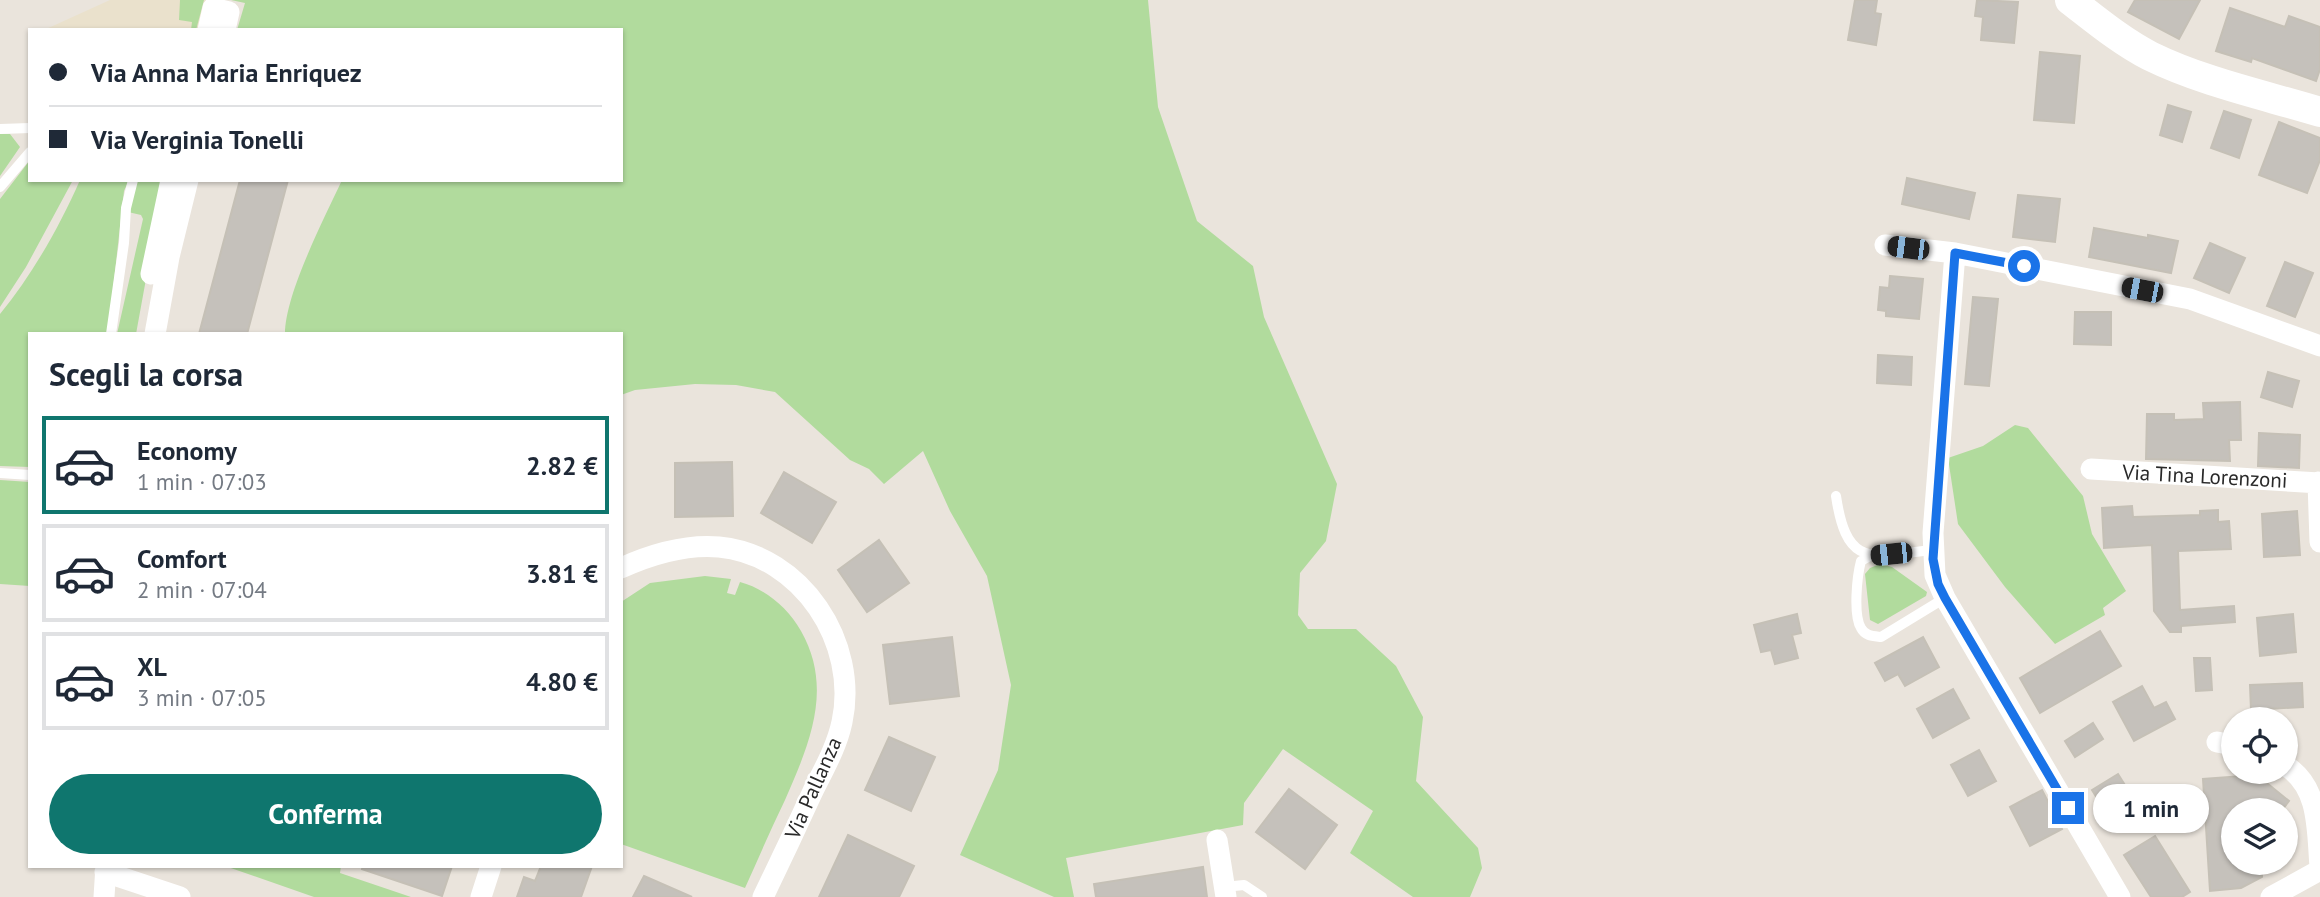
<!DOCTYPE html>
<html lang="it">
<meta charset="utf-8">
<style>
:root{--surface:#fff;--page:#f6f6f7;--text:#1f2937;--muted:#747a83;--line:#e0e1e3;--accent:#0f766e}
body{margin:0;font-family:"PT Sans",sans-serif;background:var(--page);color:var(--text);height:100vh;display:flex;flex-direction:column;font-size:26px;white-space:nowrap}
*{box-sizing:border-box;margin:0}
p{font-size:23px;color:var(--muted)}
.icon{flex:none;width:38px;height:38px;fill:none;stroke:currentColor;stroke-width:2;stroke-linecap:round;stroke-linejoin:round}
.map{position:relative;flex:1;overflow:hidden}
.side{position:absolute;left:28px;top:332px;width:595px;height:536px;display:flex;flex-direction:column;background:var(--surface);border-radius:0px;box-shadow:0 2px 5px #0004}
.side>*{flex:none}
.top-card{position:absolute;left:28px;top:28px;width:595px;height:154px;border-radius:0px;box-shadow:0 2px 5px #0004;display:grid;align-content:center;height:154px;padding:0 21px;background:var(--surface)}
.fabs{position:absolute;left:2221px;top:707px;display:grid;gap:14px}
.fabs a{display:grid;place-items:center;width:77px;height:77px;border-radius:50%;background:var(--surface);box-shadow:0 2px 5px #0004;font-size:35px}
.end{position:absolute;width:32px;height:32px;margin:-16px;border:9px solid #1a73e8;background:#fff;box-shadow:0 0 0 4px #fff}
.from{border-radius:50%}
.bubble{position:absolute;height:49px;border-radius:24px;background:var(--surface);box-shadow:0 2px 5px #0004;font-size:23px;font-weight:700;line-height:49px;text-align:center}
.car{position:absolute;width:21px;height:42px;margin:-21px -10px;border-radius:9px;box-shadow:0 0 5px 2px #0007;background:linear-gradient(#222 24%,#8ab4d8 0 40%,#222 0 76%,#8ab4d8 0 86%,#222 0)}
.top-card b{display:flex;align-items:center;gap:24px;height:66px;font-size:26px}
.top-card b+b{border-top:2px solid var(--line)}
.top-card i{width:18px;height:18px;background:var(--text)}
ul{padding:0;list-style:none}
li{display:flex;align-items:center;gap:21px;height:98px;margin:0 14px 10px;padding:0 7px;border:4px solid var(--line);border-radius:0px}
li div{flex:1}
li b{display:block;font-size:26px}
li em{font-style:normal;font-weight:700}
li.current{border-color:var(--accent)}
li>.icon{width:63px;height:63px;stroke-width:1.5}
h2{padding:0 21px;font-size:32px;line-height:84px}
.cta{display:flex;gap:14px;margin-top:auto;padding:14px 21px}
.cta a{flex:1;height:80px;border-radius:42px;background:var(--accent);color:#fff;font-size:28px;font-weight:700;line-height:80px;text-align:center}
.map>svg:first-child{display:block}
.education{fill:#eae1cc}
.green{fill:#b1db9d}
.building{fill:#c5c1bb;stroke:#c5c0b6;stroke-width:2}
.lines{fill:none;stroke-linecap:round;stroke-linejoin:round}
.lane{stroke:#fff;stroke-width:10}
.street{stroke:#fff;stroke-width:21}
.secondary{stroke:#fff;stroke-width:30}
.route{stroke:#1a73e8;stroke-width:9}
.labels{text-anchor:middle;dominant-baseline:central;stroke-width:5;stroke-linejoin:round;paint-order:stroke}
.street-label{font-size:21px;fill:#292929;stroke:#fff}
</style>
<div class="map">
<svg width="2320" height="897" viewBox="0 0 2320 897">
<rect width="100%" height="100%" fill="#eae4dc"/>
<path class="education" d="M110,0h99l-8,30h-157z"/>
<path class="green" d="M180,0h24l-8,30h-5l1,-8 -13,-2z
M231,0h917l10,107 39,114 56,45 11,51 73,167 -11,57 -26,32 -2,42 10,14h48l40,37 27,51 -7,64 62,67 4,20 -12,29h-57l-63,-44 23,-42 -90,-62 -39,54 -1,22 -177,33 8,39h-20l-94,-42 38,-85 13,-85 -24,-109 -37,-65 -27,-60 -39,33 -15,-15 -19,-9 -75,-68 -39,-7 -41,-1 -60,6 -14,5v-61h-336c0,-40 39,-115 57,-154h279v-150h-384l8,-27z
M0,134h10l10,13 -20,29z
M30,160v20h43l-47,87 -26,40v-108z
M80,180h49l-5,11 -16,143h-78v133l-30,-1v-152c32,-39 60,-88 80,-134z
M135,180h29l-28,154h-19l26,-115 -2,-4 -13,-3z
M2015,425l13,3 55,68 9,38 34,57 -23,17 2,7 -50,29 -50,-57 -47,-63 -10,-66 35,-12z
M0,480l30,2v104l-30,-2z
M1880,564l12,3 35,25 -1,4 -48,28 -8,-4 -5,-46 5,-6z
M705,576l26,3 -4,14 8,2 5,-13c26,7 48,26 61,49 33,58 8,114 -16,169 -14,29 -27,59 -40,88l-124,-44v-242l29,-19z
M225,866h116l-1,7 71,24h-97z"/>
<path class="building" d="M1855,0h22l-2,13 6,1 -5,31 -28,-5z
M1977,0l41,2 -4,41 -33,-3 2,-23 -8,-1z
M2135,0h65l-21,39 -51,-27z
M2230,8l55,19 4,-11 31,11v42l-4,12 -64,-23 -1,4 -35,-11z
M2040,52l40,4 -6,67 -40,-3z
M2168,105l23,7 -9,30 -22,-7z
M2224,111l27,9 -12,38 -28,-10z
M2279,122l41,16v22l-13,33 -48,-18z
M1907,178l68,15 -6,26 -67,-15z
M240,180h48l-41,154h-48z
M2018,195l42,4 -5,43 -42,-5z
M2094,228l54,10v-3l30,6 -7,32 -82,-16z
M2210,243l35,15 -16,35 -35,-15z
M2285,262l28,11 -18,44 -28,-11z
M1890,276l33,3 -4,40 -33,-3v-5l-8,-1 2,-23 9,1z
M1973,297l25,2 -9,87 -24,-2z
M2075,312h36v33l-37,-1z
M1878,355l34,2 -1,28 -34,-2z
M2268,372l31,9 -7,26 -31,-10z
M2240,402l1,38h-12l1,21 -84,-2 1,-45h27v6l30,-1 -1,-16z
M2259,433l41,2 -1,33 -41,-2z
M732,462l1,54 -58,1v-54z
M784,472l52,30 -24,41 -51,-30z
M2132,506l1,11 67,-2v-4l18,-1v12l11,-1 2,28 -53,2 2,59 54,-4 1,16 -54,4v6h-11l-16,-21 -2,-66 -48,3 -2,-40z
M2297,511l3,44 -36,2 -2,-43z
M879,540l30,43 -42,29 -29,-42z
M1797,614l4,19 -9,2 6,23 -23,6 -4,-14 -10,2 -7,-27z
M2293,614l3,38 -36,4 -3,-38z
M2100,631l21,35 -81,47 -20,-35z
M952,637l7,59 -69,8 -7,-59z
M1923,637l16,30 -34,19 -7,-12 -13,7 -10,-18z
M2194,658h16l2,32 -16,1z
M2302,683l1,24 -52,3 -1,-25z
M2142,686l12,22 12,-6 9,17 -41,22 -21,-39z
M1953,689l16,29 -36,20 -16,-29z
M2093,723l10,16 -28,18 -10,-16z
M889,737l46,20 -24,54 -46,-21z
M1979,750l17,31 -28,15 -17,-31z
M2118,774l20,32 -26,16 -20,-32z
M2257,775l32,26 -7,9h-49v53h28l1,14 -21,11 -31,3 -7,-112z
M1289,789l48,36 -32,44 -49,-37z
M2042,790l20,39 -32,17 -20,-39z
M848,835l66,31 -15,31h-80z
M2155,836l35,56 -8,5h-31l-27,-42z
M363,866h89l-10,30 -80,-27z
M541,866h51l-11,31h-64l7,-20 11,4z
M1203,867l4,30h-111l-2,-13z
M644,876l48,21h-59z"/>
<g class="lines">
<path class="lane" d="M0,129l30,-1
M0,187l30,-35
M111,334l13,-91 2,-35 7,-28
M0,473l30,2
M1836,496c11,74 36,60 96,54
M1870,556l-9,5c-4,15 -8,54 0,67 4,8 12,8 20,9l64,-39
M1224,887l20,-2 18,12"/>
<path class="street" d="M208,30l5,-22 16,4 -4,18
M1885,245l70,8 235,46 130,47
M1955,253l-22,280 2,42 10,23 175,299
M151,274l20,-94
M155,334l14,-77 19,-77
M2091,469l229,14
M2318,482l2,60
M621,568c31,-14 64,-24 98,-21 83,8 140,96 123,175 -5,24 -18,47 -29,69 -16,35 -33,71 -50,106
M2217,742l16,3
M2286,766c34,21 31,65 34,101
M1217,840l9,57
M105,872l75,25
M104,897l2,-31
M481,897l10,-31
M2271,897l49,-27"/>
<path class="secondary" d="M2070,0c26,20 51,41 80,56 53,26 114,39 170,56"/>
</g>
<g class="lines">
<path class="route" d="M2024,266l-69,-13 -22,306 5,25 7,14 123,210"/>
</g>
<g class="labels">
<g class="street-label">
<text transform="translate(2205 476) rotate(3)">Via Tina Lorenzoni</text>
<text transform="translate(813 788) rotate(-66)">Via Pallanza</text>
</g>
</g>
</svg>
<div class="fabs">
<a><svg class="icon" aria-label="locate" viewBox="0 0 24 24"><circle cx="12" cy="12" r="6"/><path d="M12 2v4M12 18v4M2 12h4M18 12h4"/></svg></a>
<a><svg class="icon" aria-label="layers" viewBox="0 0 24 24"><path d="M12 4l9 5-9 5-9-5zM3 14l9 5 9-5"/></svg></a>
</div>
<i class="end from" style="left:2024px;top:266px"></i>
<i class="end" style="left:2068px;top:808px"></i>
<div class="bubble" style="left:2093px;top:784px;width:116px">1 min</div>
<i class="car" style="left:1908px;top:248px;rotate:277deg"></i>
<i class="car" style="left:2142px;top:290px;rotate:281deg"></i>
<i class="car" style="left:1891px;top:554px;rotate:264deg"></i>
<div class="top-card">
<b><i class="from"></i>Via Anna Maria Enriquez</b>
<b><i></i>Via Verginia Tonelli</b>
</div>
<section class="side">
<h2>Scegli la corsa</h2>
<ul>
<li class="current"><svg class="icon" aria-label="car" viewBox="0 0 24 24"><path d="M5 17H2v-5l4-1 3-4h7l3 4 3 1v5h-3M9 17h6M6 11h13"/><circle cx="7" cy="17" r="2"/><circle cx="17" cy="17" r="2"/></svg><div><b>Economy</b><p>1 min · 07:03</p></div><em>2.82 €</em></li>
<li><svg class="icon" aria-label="car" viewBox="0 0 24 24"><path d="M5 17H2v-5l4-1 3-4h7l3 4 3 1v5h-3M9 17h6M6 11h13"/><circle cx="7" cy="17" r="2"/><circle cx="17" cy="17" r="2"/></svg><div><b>Comfort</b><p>2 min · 07:04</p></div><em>3.81 €</em></li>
<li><svg class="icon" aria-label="car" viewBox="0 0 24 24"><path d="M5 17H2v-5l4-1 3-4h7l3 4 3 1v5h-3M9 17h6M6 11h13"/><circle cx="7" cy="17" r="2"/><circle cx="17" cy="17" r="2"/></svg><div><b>XL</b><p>3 min · 07:05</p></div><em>4.80 €</em></li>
</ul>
<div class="cta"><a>Conferma</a></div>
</section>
</div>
